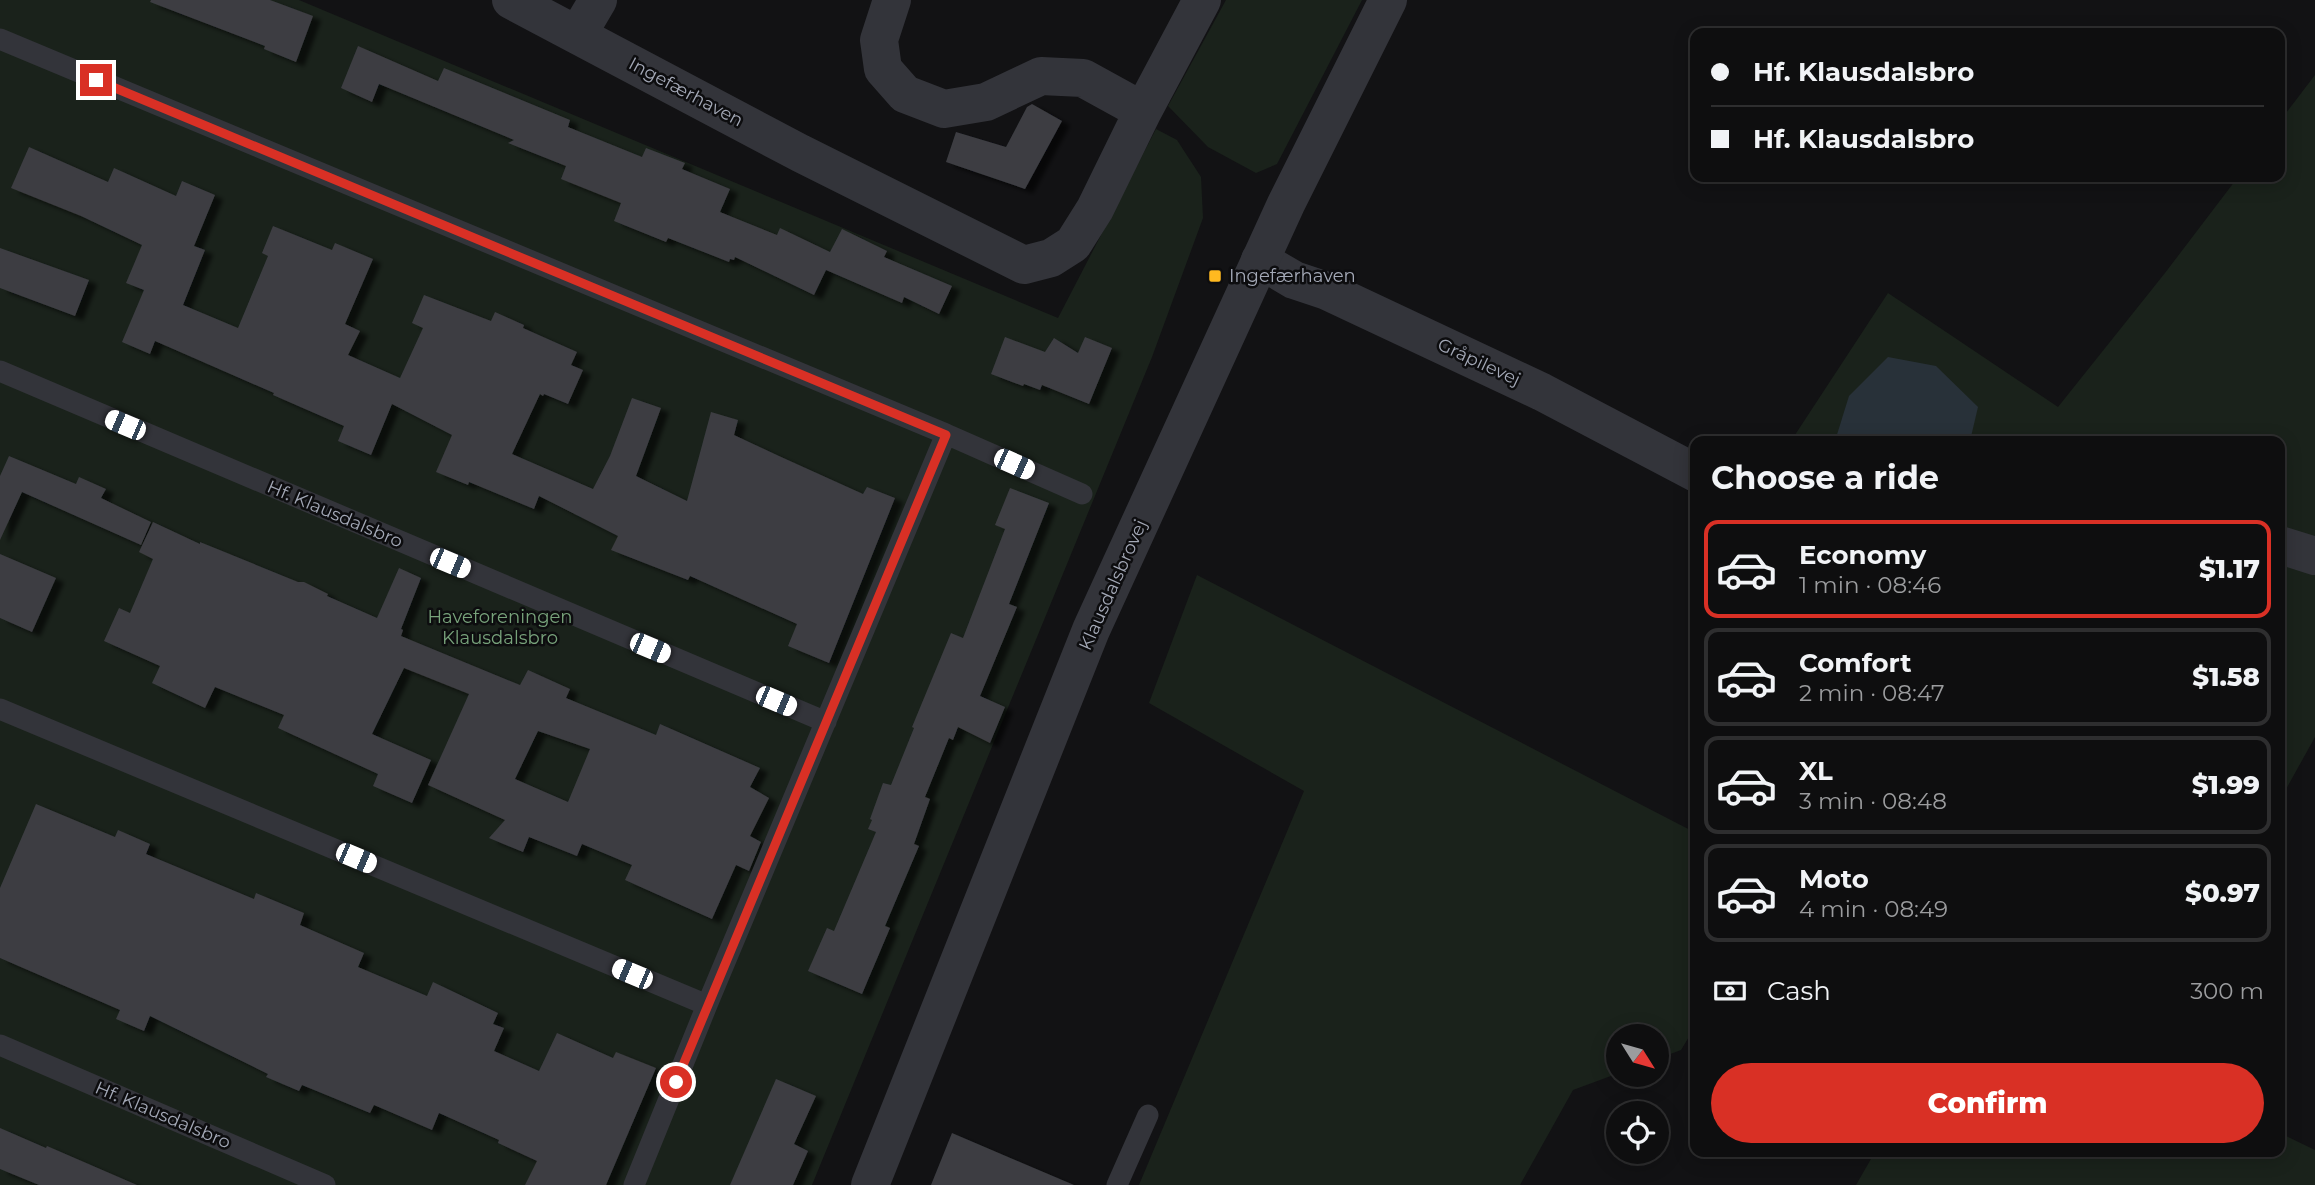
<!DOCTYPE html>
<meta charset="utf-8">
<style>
:root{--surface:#0e0e0f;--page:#171718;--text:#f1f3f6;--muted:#9b9c9e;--line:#2e2e2f;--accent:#d93025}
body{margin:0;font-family:Montserrat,sans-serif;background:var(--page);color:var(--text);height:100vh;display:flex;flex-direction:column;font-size:26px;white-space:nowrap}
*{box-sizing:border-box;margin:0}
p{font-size:23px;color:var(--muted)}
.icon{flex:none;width:38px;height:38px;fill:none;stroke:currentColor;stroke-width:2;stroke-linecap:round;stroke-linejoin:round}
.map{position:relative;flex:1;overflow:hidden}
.sheet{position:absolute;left:1690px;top:436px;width:595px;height:721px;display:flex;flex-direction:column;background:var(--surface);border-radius:14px;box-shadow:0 4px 18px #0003,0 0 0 2px var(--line)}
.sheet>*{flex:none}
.guide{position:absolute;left:1690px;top:28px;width:595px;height:154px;border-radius:14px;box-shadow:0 4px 18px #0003,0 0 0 2px var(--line);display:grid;align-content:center;height:154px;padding:0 21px;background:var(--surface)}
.needle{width:46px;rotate:127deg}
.controls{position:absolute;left:1606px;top:1024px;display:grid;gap:14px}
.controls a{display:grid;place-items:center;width:63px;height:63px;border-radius:50%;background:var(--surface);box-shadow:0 4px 18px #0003,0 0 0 2px var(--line);font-size:35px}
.end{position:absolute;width:32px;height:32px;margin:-16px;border:9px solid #d93025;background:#fff;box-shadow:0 0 0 4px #fff}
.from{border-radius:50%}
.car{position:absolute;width:21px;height:42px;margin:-21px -10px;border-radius:9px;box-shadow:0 0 5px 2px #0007;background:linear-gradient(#fff 24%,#345 0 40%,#fff 0 76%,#345 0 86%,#fff 0)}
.guide b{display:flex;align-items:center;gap:24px;height:66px;font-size:26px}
.guide b+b{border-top:2px solid var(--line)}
.guide i{width:18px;height:18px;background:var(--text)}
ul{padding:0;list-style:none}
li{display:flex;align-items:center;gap:21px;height:98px;margin:0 14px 10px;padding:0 7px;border:4px solid var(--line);border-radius:14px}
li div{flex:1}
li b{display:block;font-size:26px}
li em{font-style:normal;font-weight:800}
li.active{border-color:var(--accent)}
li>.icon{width:63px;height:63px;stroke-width:1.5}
h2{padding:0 21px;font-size:32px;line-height:84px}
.pay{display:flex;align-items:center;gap:18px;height:77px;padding:0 21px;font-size:26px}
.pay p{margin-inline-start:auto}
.action{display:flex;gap:14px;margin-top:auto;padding:14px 21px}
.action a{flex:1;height:80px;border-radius:42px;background:var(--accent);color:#fff;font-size:28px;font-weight:800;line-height:80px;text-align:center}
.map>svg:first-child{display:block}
.green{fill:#1a221b}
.water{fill:#283139}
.building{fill:#3c3d42;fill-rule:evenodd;filter:url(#shadow)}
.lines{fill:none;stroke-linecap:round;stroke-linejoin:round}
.service{stroke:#33343a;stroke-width:21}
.minor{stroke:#33343a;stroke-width:38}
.tertiary{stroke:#33343a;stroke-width:38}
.route{stroke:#d93025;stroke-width:9}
.poi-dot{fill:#ffb920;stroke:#0d0d0f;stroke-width:2.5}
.labels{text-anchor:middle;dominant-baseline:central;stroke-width:5;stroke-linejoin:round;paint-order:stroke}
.street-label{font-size:18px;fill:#a3a8b6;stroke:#0d0d0f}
.poi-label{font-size:18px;fill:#a3a8b6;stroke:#0d0d0f;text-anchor:start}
.park-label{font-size:18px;fill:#78a37b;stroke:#0d0d0f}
</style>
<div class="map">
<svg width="2315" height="1185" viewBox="0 0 2315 1185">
<defs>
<filter id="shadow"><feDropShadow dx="8" dy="4.5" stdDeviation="2" flood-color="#0009"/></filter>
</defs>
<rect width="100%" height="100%" fill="#121214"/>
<path class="green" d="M0,0h299l759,318 98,-189 21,11 24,37 2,41 -51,139 -340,828h-812z
M1226,0h136l-85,164 -21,9 -48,-26 -40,-41z
M2315,75v471l-35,-13v-92h-489l97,-148 170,114 107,-134 73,-96h42v-56z
M2280,562l35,12v163l-35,63z
M1197,575l499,258v192l-15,25 -24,9v-23h-38v37l-46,17 -53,95h-381l165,-394 -155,-88z
M2280,1133l35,17v35h-459l19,-33h405z"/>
<path class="water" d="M1888,357l48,9 42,41 -8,34h-135l14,-45z"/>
<path class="building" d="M151,0h119l43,16 -17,46 -32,-13 1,-3 -115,-44z
M358,46l80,35 6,-13 126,52 -2,7 74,30 4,-9 39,15 -3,6 48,20 -10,23 57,23 3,-7 50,24 12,-23 45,22 -3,6 68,29 -13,28 -35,-17 -2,6 -76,-33 -12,25 -79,-38 -1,3 -4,-1 -1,3 -61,-24 -2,4 -52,-21 7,-18 -60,-24 5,-13 -58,-23 6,-3 -135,-56 -7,18 -31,-14z
M1032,104l30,17 -37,68 -79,-27 10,-30 50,15 21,-40z
M29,147l79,35 6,-14 62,28 6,-15 33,14 -21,51 11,4 -22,55 55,23 30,-72 -6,-3 11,-27 59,24 3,-7 38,16 -28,65 15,7 -12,24 52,23 23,-50 -11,-5 12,-28 67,26 4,-9 29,13 -1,3 54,24 -6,13 12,5 -15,34 -24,-10 -1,2 -3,-2 -28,60 81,35 17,-33 22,-58 29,10 -25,68 51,25 24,-89 27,8 -4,15 45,21 84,38 4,-7 28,11 -66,165 -41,-17 9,-22 -107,-48 -2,4 -77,-30 7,-14 -79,-40 -5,13 -65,-27 -1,3 -32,-13 16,-37 -60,-31 -21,51 -33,-14 6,-15 -71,-31 1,-2 -119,-52 -5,13 -28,-12 22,-52 -18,-7 16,-38 -61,-29 -70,-28z
M0,248l89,32 -14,36 -75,-28z
M1005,337l40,15 9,-14 24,15 7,-16 27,11 -23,56 -47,-19 -2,5 -16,-6 -1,2 -32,-12z
M9,456l67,28 3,-7 27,12 -5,9 50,24 -10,23 -119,-53 -22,48v-64z
M1010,488l39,15 -40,101 8,3 -37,89 25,11 -15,36 -32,-16 -5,13 -4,-2 -24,59 5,2 -16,45 5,2 -34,80 5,2 -28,66 -54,-23 19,-43 7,3 42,-99 -8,-3 4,-9 -2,-1 13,-36 8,2 23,-57 -2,-1 39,-94 12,5 42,-109 -10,-4z
M153,522l47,22v-2l98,40h6l24,12 -1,2 50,22 22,-50 22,10 -20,51 2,1 -2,6 119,49 8,-15 42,19 -4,9 90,37 4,-11 100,44 -10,19 19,11 -19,38 11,6 -12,29 -13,-6 -24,54 -87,-39 7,-15 -50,-21 -5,12 -48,-19 -6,15 -34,-14 16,-18 -77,-35 41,-91 -65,-26 -32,66 59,26 -19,43 -39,-17 5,-12 -100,-46 6,-13 -69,-28 -10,21 -53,-25 8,-17 -56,-25 15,-33 11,5 23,-54 -14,-7zM538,731l52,18 -22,53 -53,-23z
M0,554l56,24 -24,54 -32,-14z
M36,804l79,33 3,-7 32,14 -4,10 108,45 2,-6 48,20 -4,12 64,28 -6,14 69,29 6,-14 65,31 -5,11 11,4 -10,23 45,20 18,-38 56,25 3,-6 40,16 -50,117h-81l12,-24 -39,-18 1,-3 -60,-27 -7,17 -58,-25 -4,8 -68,-28 -3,6 -33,-14 2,-3 -118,-58 -6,15 -28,-12 4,-9 -120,-52v-70z
M776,1079l40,17 -22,48 14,7 -15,34h-63z
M0,1128l46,20 1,-2 90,39h-98l-39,-16z
M952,1133l122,52h-143z"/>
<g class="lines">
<path class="service" d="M0,39l946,395 -239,571 -73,180
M0,371l826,351
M946,434l136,60
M0,709l707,296
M0,1045l325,140
M1117,1185l31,-70"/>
<path class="minor" d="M511,0l289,153 224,112 27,-7 22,-14 22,-35 48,-98 59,-111
M892,0l-13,40 4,29 22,25 39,15 42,-7 55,-26 42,2 60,33
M578,34l20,-34
M1260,260l34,20 33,11 215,101 154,81
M2280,545l35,11"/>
<path class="tertiary" d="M870,1185l221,-555 195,-426 102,-204"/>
</g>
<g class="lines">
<path class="route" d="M96,80l850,355 -270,647"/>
</g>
<rect class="poi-dot" x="1208" y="269" width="14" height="14" rx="3.5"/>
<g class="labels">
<g class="street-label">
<text transform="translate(686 92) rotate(28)">Ingefærhaven</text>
<text transform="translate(1479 362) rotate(25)">Gråpilevej</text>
<text transform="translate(335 514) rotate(23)">Hf. Klausdalsbro</text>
<text transform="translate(1113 585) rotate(-66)">Klausdalsbrovej</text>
<text transform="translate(163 1115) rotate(23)">Hf. Klausdalsbro</text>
</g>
<g class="poi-label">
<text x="1229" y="276">Ingefærhaven</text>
</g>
<g class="park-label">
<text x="500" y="617">Haveforeningen<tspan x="500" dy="21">Klausdalsbro</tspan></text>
</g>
</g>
</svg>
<div class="controls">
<a><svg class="needle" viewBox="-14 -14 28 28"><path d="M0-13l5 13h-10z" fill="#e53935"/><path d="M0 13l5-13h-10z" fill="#9b9c9e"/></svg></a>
<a><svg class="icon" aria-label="locate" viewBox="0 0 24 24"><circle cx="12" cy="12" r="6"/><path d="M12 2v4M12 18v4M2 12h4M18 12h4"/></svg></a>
</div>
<i class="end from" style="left:676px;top:1082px"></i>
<i class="end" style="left:96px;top:80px"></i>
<i class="car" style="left:125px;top:425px;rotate:293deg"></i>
<i class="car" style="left:1014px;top:464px;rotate:114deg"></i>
<i class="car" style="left:450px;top:563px;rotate:113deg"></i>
<i class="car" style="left:650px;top:648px;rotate:113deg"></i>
<i class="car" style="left:776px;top:701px;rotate:113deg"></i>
<i class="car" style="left:356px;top:858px;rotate:113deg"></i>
<i class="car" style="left:632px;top:974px;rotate:293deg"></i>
<div class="guide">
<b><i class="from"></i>Hf. Klausdalsbro</b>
<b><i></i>Hf. Klausdalsbro</b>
</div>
<section class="sheet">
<h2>Choose a ride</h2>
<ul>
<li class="active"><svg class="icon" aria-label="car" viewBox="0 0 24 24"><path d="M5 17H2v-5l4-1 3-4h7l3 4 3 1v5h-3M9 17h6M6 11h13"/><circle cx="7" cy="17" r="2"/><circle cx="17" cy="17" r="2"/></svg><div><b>Economy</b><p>1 min · 08:46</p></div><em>$1.17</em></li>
<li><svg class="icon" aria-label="car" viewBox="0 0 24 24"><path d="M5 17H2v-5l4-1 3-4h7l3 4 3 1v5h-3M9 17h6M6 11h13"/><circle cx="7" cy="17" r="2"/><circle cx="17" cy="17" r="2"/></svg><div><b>Comfort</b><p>2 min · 08:47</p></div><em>$1.58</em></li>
<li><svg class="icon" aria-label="car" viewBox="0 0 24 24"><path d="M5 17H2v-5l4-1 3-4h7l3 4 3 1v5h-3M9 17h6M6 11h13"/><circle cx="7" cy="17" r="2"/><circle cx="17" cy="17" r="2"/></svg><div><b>XL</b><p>3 min · 08:48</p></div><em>$1.99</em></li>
<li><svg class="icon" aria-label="car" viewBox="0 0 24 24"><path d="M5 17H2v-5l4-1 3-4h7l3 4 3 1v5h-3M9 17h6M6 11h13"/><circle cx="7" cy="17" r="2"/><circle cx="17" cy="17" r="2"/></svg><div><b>Moto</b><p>4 min · 08:49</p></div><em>$0.97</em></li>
</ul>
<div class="pay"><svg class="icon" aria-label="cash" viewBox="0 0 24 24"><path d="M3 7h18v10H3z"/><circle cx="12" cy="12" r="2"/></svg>Cash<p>300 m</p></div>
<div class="action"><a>Confirm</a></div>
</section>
</div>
